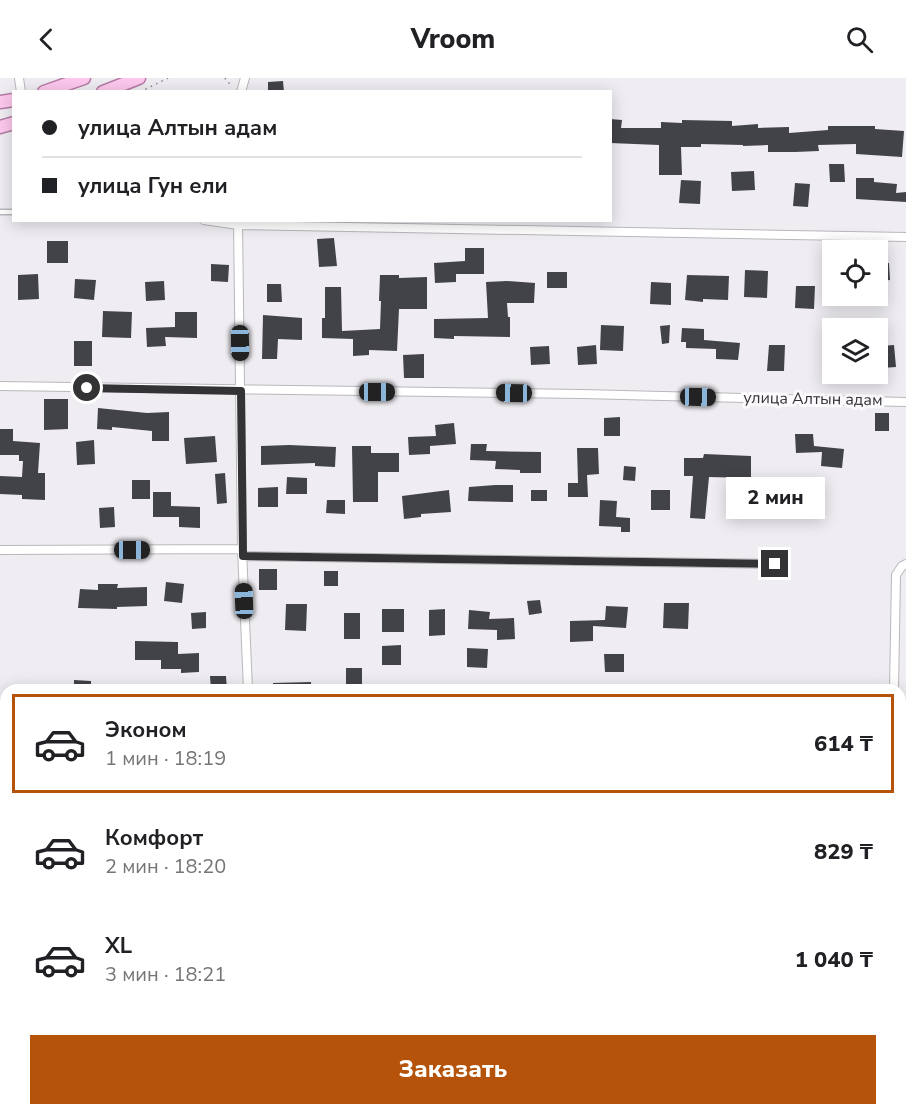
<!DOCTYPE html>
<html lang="ru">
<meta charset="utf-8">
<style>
:root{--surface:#fff;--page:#f2f2f2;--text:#202124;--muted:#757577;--line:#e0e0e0;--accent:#b45309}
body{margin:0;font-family:"Nunito Sans",sans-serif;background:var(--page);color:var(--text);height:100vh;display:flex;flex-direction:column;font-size:22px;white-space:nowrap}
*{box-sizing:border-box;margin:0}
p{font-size:20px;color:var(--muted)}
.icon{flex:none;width:33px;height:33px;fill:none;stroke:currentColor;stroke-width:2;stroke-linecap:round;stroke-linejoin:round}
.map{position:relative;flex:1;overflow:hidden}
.side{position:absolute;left:0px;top:606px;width:906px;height:432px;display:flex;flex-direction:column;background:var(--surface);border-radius:18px 18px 0 0;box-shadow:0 3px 15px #0003}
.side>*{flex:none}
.top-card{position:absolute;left:12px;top:12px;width:600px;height:132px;border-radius:0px;box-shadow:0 3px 15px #0003;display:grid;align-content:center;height:132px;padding:0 30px;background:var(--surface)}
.buttons{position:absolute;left:822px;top:162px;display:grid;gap:12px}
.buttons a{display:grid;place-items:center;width:66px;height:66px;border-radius:0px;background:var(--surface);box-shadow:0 3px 15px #0003;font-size:30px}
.end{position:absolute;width:27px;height:27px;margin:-14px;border:8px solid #333234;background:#fff;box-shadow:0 0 0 3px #fff}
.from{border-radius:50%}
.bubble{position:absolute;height:42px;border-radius:0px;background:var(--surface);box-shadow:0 3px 15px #0003;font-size:20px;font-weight:800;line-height:42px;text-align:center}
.car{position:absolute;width:18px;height:36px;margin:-18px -9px;border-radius:8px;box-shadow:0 0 4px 2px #0007;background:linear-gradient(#222 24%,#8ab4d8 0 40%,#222 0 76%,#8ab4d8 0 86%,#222 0)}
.top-card b{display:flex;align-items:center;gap:21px;height:57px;font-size:22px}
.top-card b+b{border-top:2px solid var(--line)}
.top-card i{width:15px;height:15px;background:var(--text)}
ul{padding:10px 0 0;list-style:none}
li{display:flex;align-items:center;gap:18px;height:99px;margin:0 12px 9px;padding:0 18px;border:3px solid transparent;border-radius:0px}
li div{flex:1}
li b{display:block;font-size:22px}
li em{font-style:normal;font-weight:800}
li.current{border-color:var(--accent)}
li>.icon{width:54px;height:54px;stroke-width:1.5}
.primary-button{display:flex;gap:12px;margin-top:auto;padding:12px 30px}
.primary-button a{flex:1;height:69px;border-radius:0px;background:var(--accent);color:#fff;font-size:24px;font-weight:800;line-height:69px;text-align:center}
header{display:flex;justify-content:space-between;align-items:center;height:78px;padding:0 30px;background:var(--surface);font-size:27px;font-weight:800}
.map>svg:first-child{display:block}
.building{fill:#424348}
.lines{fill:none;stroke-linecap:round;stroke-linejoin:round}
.lane-casing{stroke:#b9b7bc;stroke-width:7}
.street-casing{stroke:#b9b7bc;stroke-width:10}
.primary-casing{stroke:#b47ba4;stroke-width:15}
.path{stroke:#88878a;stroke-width:1.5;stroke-dasharray:1.5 4.5;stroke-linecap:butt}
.lane{stroke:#fff;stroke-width:4}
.street{stroke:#fff;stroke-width:8}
.primary{stroke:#fcc8ed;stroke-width:12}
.route{stroke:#333234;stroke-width:8}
.labels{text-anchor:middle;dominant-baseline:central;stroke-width:6;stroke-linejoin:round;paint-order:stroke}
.street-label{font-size:16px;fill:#333234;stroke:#fcfafe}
</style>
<header><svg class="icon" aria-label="back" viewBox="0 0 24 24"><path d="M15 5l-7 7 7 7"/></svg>Vroom<svg class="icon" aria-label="search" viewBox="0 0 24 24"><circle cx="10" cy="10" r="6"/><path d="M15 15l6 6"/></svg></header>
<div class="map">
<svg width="906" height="1038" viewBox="0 0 906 1038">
<rect width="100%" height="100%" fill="#efedf2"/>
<path class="building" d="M283,3l1,11h-16v-10z
M610,41l12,1 -1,8h40v-6l21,1v-3l50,1v5l26,-2v4l31,-1v6l39,-3v-4h47v3l29,2 -2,26 -46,-3v-10l-38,1 1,6 -24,1h-27v-7l-25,1v-1l-42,-1v3h-20l1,28h-23v-30l-49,-2z
M829,86h15l1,18h-15z
M754,93l1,19 -23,1 -1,-19z
M856,100h18v4l23,2 -1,9 10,-1v10l-50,-3z
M681,102l20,1 -1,23 -21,-1z
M795,105l15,1 -2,23 -15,-1z
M334,160l3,28 -18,1 -2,-28z
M47,163h21v22h-21z
M465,170h19v26h-28v8l-21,1 -1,-20 31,-2z
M889,185l1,17 -12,1v-17z
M211,186l18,1 -1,17 -17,-1z
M745,192l23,1 -1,27 -23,-1z
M547,194h20v16h-20z
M38,196l1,25 -21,1v-25z
M380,197h19v3l28,-1v32h-28l-2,42 -28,-1v5l-16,1v-17l-31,-1v-20h3v-31h16l1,44 38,-2 1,-28h-2z
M687,197l42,1 -1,24 -25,-1v3l-18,-2z
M75,201l21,1 -2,20 -20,-2z
M164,203l1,19 -19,1 -1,-19z
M507,203l28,2 -1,20h-27l1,14h2v20l-56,-1v3l-20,-1v-19l54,-1 -2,-36z
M651,204l20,1v22l-21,-1z
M267,206h14l1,18h-15z
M796,208h19l-1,23 -19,-1z
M103,233l29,1 -1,26 -29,-1z
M175,234h22v26l-32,-1 1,9 -19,1 -1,-19 29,-1z
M263,237l39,3v22l-24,-1 -1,20h-15z
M601,247l23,1 -1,25 -23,-1z
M670,247l-1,18 -7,1 -2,-18z
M682,250l22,1v11l36,3 -2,17 -22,-1v-10l-30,-1v-6h-5z
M74,263h18v25h-18z
M596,267l1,19 -19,1 -1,-18z
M769,267h16l-1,26h-17z
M894,267l2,22 -14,1 -2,-22z
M549,268l1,18 -19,1 -1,-18z
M424,276v24h-20l-1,-23z
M44,321h24v30l-24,1z
M98,330l49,5 22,-1v29h-17v-10l-40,-4v3l-15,-1z
M875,335h14v18h-14z
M620,339v19h-16v-18z
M454,345l2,21 -26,2v8l-21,1 -1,-18 28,-1 -1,-11z
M0,351h13v12l27,2 -2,30h7v27l-23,-1v-4l-22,-1v-18l22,1 1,-16h-4v-6h-19z
M795,356h18l1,12 30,3 -2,19 -21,-2 1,-14 -26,1z
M215,358l2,26 -31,2 -2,-26z
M94,362l1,24 -18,1 -1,-23z
M471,366h16l-1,7 55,1v21h-21v-3l-25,-1 1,-8 -26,-1z
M289,367l47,2 -1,20 -20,-1v-3l-54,2v-19z
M352,368h19v7h28v19h-21v30h-25z
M577,370h21l1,26 -12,1 1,22h-20v-14h10z
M704,376l47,2v22l-42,-1 -4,42 -15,-1 3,-42h-9v-18h19z
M624,388l12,1 -1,14 -12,-1z
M225,395l2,30 -10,1 -2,-30z
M287,399l20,1v16h-21z
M132,402h18v19h-18z
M773,405l21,2 -2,20 -21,-2z
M495,407h18v17l-45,-1 1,-14z
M278,409v20h-20v-19z
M449,412l2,22 -30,2v3l-17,2 -2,-23z
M531,412h16v11h-16z
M651,412h19v20h-19z
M153,414h18v14l29,1v21l-21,-1v-10h-26z
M327,422h18v14l-19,-1z
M600,422l17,1 -1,16 14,1v14h-9v-5l-22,-1z
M114,429l1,20 -15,1 -1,-20z
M259,491h18v21h-18z
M324,493h14v15h-14z
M166,504l18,2 -2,19 -18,-2z
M98,506h20l-1,4 30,-1v19l-30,1v2l-39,-1 2,-19 18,1z
M540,522l2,13 -13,2 -2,-14z
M664,525h25l-1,26 -25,-1z
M286,526h21l-1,27 -21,-1z
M606,528l22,1 -2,21 -33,-2v15l-23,1v-21l35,-1z
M382,531h22v23h-22z
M445,531v26l-16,1v-26z
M469,532l21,2 -1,7 25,-1 1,21 -18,1v-10l-29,-1z
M206,534v16l-14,1 -1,-16z
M344,535h16v26h-16z
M135,563l43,1v12l21,-1v19l-18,1v-4h-20v-9h-26z
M401,567v20h-19v-19z
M467,570l21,1 -1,19 -20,-1z
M604,576h20v18h-19z
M346,590h16v22h-16z
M210,598h16l1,14h-16z
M74,602l17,1v9h-17z
M311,604v8h-38v-7z"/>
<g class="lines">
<defs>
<path id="lane" d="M0,134h14"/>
<path id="street" d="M19,0l2,14
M241,14l4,-14
M204,142l34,5 668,12
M238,143l4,328 6,141
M0,308l582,8 324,8
M0,472l242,-1
M242,478l533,8
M894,612l2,-115 6,-9 4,-2
M0,636h6
M0,806h6
M0,968h6
M252,1032v6
M886,1038v-6"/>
<path id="primary" d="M44,14l40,-14
M103,14l36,-14
M0,24l14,-2
M0,49l14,-4"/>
</defs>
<use href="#lane" class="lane-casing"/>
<use href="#street" class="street-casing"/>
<use href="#primary" class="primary-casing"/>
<path class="path" d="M225,0l2,4 6,3
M140,14l28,-14"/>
<use href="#lane" class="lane"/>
<use href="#street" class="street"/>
<use href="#primary" class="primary"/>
</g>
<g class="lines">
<path class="route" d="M87,310l154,3 2,165 532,8"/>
</g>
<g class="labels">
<g class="street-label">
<text transform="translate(813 321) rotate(1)">улица Алтын адам</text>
</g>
</g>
</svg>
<div class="buttons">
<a><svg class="icon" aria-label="locate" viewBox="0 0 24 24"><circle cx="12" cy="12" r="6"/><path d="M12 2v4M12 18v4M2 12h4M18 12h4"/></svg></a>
<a><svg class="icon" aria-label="layers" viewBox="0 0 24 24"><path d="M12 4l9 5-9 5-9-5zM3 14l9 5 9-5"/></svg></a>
</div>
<i class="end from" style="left:87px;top:310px"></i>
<i class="end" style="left:775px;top:486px"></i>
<div class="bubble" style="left:726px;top:399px;width:99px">2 мин</div>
<i class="car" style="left:240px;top:265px;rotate:179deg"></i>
<i class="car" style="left:377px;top:314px;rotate:90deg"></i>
<i class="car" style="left:514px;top:315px;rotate:271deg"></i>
<i class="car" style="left:698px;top:319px;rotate:91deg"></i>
<i class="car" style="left:132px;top:472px;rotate:90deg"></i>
<i class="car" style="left:244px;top:523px;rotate:358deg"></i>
<div class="top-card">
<b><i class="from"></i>улица Алтын адам</b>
<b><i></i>улица Гун ели</b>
</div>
<section class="side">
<ul>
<li class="current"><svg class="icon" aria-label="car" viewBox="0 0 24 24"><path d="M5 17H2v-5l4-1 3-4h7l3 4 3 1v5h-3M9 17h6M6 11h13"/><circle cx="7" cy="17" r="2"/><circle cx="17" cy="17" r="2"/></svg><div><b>Эконом</b><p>1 мин · 18:19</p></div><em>614 ₸</em></li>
<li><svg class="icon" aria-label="car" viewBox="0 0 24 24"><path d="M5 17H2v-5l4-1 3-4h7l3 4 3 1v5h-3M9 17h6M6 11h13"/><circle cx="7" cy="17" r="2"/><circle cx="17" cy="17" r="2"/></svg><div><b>Комфорт</b><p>2 мин · 18:20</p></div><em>829 ₸</em></li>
<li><svg class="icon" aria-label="car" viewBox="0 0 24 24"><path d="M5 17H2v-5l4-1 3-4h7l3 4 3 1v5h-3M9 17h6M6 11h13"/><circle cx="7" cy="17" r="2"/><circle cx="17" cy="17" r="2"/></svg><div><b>XL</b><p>3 мин · 18:21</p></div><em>1 040 ₸</em></li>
</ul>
<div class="primary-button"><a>Заказать</a></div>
</section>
</div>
